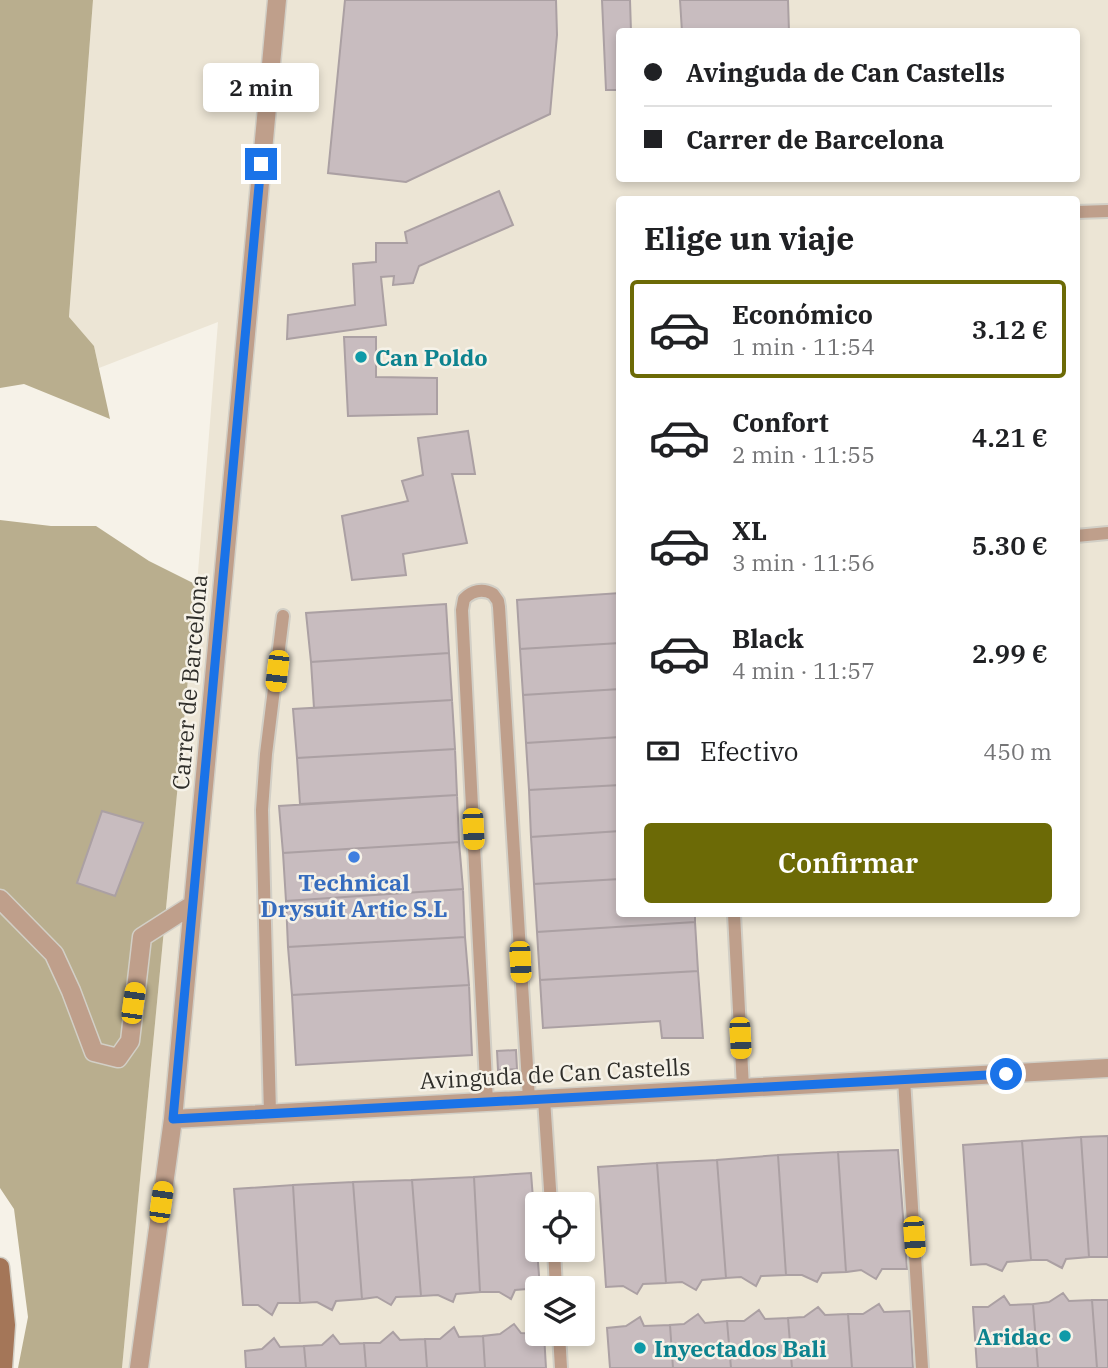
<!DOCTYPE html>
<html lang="es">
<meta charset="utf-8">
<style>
:root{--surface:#fff;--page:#f2f2f2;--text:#202124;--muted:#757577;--line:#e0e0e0;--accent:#6c6a06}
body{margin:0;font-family:"IBM Plex Serif",serif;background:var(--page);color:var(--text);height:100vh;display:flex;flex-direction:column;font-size:26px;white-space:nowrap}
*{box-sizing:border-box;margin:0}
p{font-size:23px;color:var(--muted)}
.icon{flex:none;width:38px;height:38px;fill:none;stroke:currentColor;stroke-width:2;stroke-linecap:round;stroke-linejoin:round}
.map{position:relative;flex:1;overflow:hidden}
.side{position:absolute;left:616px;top:196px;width:464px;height:721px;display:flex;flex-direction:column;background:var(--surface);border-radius:7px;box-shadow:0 4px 10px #0003}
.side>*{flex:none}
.banner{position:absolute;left:616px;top:28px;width:464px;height:154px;border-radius:7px;box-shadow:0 4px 10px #0003;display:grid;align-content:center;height:154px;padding:0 28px;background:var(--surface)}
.fabs{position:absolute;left:525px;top:1192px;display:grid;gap:14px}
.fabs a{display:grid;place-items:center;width:70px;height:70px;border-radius:7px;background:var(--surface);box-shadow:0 4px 10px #0003;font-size:35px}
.end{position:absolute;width:32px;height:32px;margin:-16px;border:9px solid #1a73e8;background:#fff;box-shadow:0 0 0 4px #fff}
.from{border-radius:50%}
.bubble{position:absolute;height:49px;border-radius:7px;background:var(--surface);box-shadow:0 4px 10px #0003;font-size:23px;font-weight:600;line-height:49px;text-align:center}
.car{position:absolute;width:21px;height:42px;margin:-21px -10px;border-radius:9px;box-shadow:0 0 5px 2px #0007;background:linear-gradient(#f5c518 24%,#345 0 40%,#f5c518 0 76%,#345 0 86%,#f5c518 0)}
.banner b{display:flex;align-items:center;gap:24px;height:66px;font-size:26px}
.banner b+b{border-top:2px solid var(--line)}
.banner i{width:18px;height:18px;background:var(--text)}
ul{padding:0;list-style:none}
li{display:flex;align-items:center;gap:21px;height:98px;margin:0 14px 10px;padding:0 14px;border:4px solid transparent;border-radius:7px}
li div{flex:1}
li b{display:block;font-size:26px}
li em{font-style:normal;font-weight:600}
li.active{border-color:var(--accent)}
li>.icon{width:63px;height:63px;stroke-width:1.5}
h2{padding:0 28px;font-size:32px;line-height:84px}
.pay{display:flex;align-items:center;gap:18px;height:77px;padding:0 28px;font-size:26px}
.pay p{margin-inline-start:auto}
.button{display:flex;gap:14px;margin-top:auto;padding:14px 28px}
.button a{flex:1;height:80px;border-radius:7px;background:var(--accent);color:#fff;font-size:28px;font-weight:600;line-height:80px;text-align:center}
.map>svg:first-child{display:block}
.built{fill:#ece5d5;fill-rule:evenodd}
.forest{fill:#b9ae8e}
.building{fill:#c8bcbf;stroke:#aba0a3;stroke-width:2}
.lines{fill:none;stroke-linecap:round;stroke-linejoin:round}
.lane-casing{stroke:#d2cfc6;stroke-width:16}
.street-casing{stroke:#d2cfc6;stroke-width:21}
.secondary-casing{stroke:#d2cfc6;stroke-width:21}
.lane{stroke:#bf9f8b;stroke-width:12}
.street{stroke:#bf9f8b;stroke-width:18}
.secondary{stroke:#a47658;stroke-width:18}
.route{stroke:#1a73e8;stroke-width:9}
.culture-dot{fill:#0f9aa8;stroke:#f6f2e8;stroke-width:2.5}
.shop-dot{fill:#3f7fe0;stroke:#f6f2e8;stroke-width:2.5}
.labels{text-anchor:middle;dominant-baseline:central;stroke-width:5;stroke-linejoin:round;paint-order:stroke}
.culture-label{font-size:23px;font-weight:bold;fill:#0d838f;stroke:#f6f2e8;text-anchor:start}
.street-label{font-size:23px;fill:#2f2e2a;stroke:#f6f2e8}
.shop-label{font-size:23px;font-weight:bold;fill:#366cbe;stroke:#f6f2e8}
</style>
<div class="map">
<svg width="1108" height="1368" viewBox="0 0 1108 1368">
<rect width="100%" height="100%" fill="#f6f2e8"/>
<path class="built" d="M93,0h1015v1368h-986l75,-783 21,-263 -119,46 -5,-22 -25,-28zM620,32h456v146h-456zM620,200h456v714h-456zM537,1204h46v46h-46zM537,1288h46v46h-46z"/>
<path class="forest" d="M0,0h93l-24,317 25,29 16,73 -86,-35 -24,4z
M0,520l51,6h45l53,35 48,24 -75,783h-104l10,-51 -14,-108 -14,-21z"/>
<path class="building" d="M345,0h211l1,35 -7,79 -144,68 -78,-9z
M602,0h28l1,32h-11v58h-14z
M680,0h108l1,32h-107z
M499,191l14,34 -94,41 -6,17 -20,2 1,-9 -13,1 5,48 -99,14 1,-24 67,-10 -2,-41 23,-2v-19h31l-2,-11z
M344,337h32v40l61,1v36l-89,2z
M468,431l7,43h-23l15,69 -64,11 3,21 -54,5 -10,-64 66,-15 -6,-20 21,-6 -5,-37z
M620,593v50l-100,6 -3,-49z
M446,604l3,49 -138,9 -5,-49z
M620,643v46l-97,6 -3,-46z
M449,653l3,47 -138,8 -3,-46z
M620,689v48l-94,6 -3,-48z
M452,700l3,49 -158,9 -4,-49z
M620,737v48l-91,5 -3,-47z
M455,749l2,46 -157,9 -3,-46z
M620,785v46l-89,6 -2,-47z
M457,795l2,47 -176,11 -4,-47z
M102,811l41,12 -28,73 -38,-13z
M620,831v48l-86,5 -3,-47z
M459,842l4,47 -177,12 -3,-48z
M620,879v35h75v8l-158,10 -3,-48z
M463,889l2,48 -177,10 -2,-46z
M695,922l3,49 -158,9 -3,-48z
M465,937l4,48 -177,10 -4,-48z
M698,971l5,67h-41l-2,-17 -117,7 -3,-48z
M469,985l3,70 -176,10 -4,-70z
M516,1050l1,19 -19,1 -1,-19z
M1108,1136v121h-19l-8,-120z
M1081,1137l8,120 -23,2 -4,9 -15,-8h-16l-9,-119z
M1022,1141l9,119 -24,2 -5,9 -16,-7 -15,1 -8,-120z
M898,1150l9,119h-25l-6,10 -15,-9 -15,2 -8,-120z
M838,1152l8,120 -24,1 -5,9 -15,-7h-16l-8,-120z
M778,1155l8,120 -25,1 -5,10 -15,-9 -15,1 -9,-118z
M717,1160l9,118 -24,2 -6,10 -14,-8 -16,1 -9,-120z
M657,1163l9,120 -23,1 -6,10 -14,-8 -17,1 -8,-120z
M531,1173l9,115 -25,2 -4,9 -12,-7h-19l-6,-115z
M474,1177l6,115 -24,2 -3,8 -15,-7 -17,1 -9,-116z
M412,1180l9,116 -25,1 -5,8 -14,-8 -15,2 -9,-117z
M353,1182l9,117 -26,2 -4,9 -15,-8 -17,1 -7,-118z
M293,1185l7,118h-22l-6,12 -14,-10h-15l-9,-116z
M1063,1293l6,8 23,-1 5,68h-59l-5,-64 16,-2z
M1004,1296l6,9 23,-1 5,64h-61l-4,-61h15z
M1092,1300h16v68h-11z
M879,1304l5,8 26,-1 3,57h-61l-4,-54h15z
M818,1307l7,8 23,-1 4,54h-60l-4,-50 16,-1z
M759,1310l6,9 23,-1 4,50h-61l-4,-47h17z
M698,1314l7,9 22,-2 4,47h-58l-3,-43 14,-1z
M640,1317l4,9 26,-1 3,43h-63l-3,-40 19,-2z
M514,1324l7,9 23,1 2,34h-61l-2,-32 17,-2z
M454,1327l5,10 24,-1 2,32h-58l-2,-29h15z
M393,1332l7,8 25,-1 2,29h-61l-2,-25h16z
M333,1335l7,9 24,-1 2,25h-60l-2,-22 18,-1z
M274,1338l6,9 24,-1 2,22h-60l-1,-17 17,-2z"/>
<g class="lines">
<defs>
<path id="lane" d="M1076,212l32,-1
M1076,536l32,-3
M734,914l9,174
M904,1079l18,289
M544,1099l7,105
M487,1102l-25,-492 2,-11c8,-8 18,-11 29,-5l5,7 1,6 30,492
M270,1113l-8,-303 4,-56 17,-138
M554,1250l2,38
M559,1334l2,34"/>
<path id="street" d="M0,899l54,55 17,37 23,61 24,6 12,-17 12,-104 50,-32
M173,1119l935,-51
M139,1368l34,-249 104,-1119"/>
<path id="secondary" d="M0,1267l6,58 -3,43"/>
</defs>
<use href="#lane" class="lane-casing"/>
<use href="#street" class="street-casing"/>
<use href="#secondary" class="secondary-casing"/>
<use href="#lane" class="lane"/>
<use href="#street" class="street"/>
<use href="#secondary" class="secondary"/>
</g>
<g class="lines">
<path class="route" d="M261,164l-88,955 833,-45"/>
</g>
<g class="culture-dot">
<circle cx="361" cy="357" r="7"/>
<circle cx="1065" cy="1336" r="7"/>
<circle cx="640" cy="1348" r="7"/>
</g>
<circle class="shop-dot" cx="354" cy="857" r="7"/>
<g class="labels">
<g class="culture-label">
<text x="375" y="357">Can Poldo</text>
<text x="1051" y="1336" text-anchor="end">Aridac</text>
<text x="654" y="1348">Inyectados Bali</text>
</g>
<g class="street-label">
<text transform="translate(189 682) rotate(-85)">Carrer de Barcelona</text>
<text transform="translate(555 1073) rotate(-3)">Avinguda de Can Castells</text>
</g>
<g class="shop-label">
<text x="354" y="882">Technical<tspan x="354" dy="26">Drysuit Artic S.L</tspan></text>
</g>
</g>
</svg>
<div class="fabs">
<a><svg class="icon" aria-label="locate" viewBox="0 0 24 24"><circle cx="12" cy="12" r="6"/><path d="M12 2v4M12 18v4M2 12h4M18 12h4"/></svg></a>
<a><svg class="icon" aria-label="layers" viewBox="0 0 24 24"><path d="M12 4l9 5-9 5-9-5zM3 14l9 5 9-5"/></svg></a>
</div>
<i class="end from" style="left:1006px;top:1074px"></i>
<i class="end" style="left:261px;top:164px"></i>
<div class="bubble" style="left:203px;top:63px;width:116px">2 min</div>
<i class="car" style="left:277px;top:671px;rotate:187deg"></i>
<i class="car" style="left:473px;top:829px;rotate:177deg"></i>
<i class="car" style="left:520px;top:962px;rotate:177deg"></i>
<i class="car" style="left:133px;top:1003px;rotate:8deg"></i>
<i class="car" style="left:740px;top:1038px;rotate:177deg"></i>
<i class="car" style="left:161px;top:1202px;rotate:8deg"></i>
<i class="car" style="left:914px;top:1237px;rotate:176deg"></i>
<div class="banner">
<b><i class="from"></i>Avinguda de Can Castells</b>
<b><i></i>Carrer de Barcelona</b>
</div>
<section class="side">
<h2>Elige un viaje</h2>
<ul>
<li class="active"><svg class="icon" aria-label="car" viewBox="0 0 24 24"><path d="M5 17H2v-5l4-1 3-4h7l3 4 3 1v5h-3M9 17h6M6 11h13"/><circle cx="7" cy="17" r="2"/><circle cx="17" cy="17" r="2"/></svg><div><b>Económico</b><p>1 min · 11:54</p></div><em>3.12 €</em></li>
<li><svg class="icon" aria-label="car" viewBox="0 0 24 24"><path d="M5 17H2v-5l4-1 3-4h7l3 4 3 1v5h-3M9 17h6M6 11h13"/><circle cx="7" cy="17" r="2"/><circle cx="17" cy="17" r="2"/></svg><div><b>Confort</b><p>2 min · 11:55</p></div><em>4.21 €</em></li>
<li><svg class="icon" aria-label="car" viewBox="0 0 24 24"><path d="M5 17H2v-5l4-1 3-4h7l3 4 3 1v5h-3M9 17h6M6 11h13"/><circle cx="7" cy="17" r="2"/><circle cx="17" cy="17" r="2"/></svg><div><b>XL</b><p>3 min · 11:56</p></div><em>5.30 €</em></li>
<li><svg class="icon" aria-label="car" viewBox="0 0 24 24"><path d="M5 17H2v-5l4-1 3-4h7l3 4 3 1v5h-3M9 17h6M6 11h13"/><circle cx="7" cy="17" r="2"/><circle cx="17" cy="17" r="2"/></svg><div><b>Black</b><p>4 min · 11:57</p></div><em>2.99 €</em></li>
</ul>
<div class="pay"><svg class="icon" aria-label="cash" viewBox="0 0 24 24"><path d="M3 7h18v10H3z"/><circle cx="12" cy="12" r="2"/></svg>Efectivo<p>450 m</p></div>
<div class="button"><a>Confirmar</a></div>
</section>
</div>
